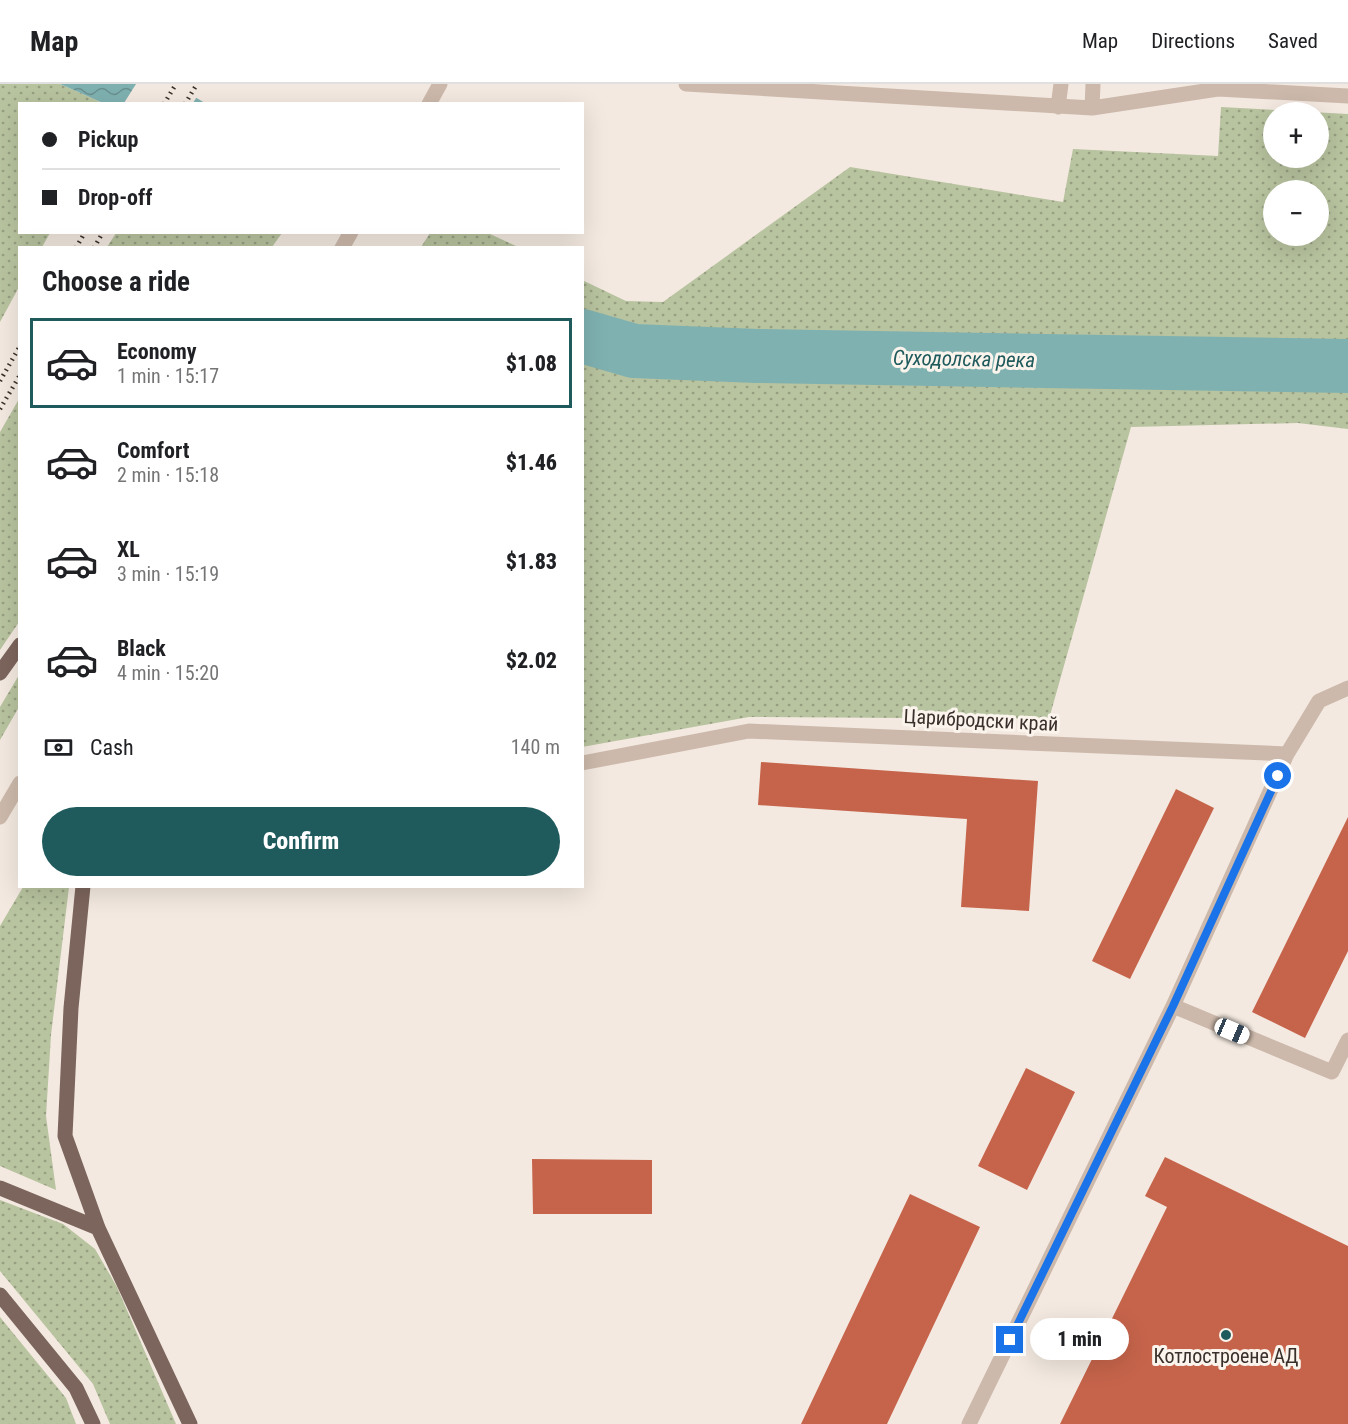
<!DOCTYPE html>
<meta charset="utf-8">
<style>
:root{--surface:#fff;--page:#f2f2f2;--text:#202124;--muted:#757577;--line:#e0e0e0;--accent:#1f5a5c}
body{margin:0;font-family:"Roboto Condensed",sans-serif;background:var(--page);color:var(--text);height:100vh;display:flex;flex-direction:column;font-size:22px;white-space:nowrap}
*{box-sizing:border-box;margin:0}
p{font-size:20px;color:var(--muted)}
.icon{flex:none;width:33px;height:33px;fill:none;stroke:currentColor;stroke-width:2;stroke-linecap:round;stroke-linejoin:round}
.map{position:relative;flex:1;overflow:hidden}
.drawer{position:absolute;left:18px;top:162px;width:566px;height:642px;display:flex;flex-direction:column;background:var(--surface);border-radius:0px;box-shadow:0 6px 24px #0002}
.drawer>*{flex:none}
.guide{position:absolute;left:18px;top:18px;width:566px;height:132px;border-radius:0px;box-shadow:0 6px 24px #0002;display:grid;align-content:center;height:132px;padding:0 24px;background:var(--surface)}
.buttons{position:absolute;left:1263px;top:18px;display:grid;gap:12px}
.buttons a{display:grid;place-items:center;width:66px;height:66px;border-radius:50%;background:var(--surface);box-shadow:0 6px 24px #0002;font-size:30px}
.end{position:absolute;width:27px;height:27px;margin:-14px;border:8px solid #1a73e8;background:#fff;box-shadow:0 0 0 3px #fff}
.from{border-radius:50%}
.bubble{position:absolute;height:42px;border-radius:21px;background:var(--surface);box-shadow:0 6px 24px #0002;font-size:20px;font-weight:800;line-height:42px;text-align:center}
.car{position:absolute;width:18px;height:36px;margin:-18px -9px;border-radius:8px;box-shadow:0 0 4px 2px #0007;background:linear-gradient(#fff 24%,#345 0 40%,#fff 0 76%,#345 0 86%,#fff 0)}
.guide b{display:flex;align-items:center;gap:21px;height:57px;font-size:22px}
.guide b+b{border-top:2px solid var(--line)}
.guide i{width:15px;height:15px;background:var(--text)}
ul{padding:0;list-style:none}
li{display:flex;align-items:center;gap:18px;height:90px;margin:0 12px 9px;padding:0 12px;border:3px solid transparent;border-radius:0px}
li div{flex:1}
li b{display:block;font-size:22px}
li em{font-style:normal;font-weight:800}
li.active{border-color:var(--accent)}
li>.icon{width:54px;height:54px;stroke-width:1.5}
h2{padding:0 24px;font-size:27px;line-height:72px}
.pay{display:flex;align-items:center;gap:15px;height:66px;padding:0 24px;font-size:22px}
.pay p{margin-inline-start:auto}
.cta{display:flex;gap:12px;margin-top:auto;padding:12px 24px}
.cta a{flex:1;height:69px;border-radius:36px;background:var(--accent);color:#fff;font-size:24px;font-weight:800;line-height:69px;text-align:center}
header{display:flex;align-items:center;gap:36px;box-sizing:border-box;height:84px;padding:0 30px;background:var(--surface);border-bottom:2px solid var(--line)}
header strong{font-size:28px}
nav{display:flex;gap:33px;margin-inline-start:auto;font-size:21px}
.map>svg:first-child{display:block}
.grass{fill:url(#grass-dots);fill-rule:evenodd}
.water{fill:url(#water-waves)}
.pier{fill:#f3e9e0}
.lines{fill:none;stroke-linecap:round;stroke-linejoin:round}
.river{stroke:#7fb1b1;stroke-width:54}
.building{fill:#c6644b}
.minor{stroke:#ccb9ab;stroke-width:15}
.major{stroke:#7c655c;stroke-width:15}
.rail{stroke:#3a2f2a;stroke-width:4.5;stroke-dasharray:1.5 4.5;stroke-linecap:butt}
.route{stroke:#1a73e8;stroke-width:8}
.poi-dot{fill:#1f5a5c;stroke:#faf4ed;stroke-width:2}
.labels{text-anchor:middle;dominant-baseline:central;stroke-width:6;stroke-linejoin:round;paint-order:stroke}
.street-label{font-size:20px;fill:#3a2f2a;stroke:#faf4ed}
.poi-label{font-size:20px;fill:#3a2f2a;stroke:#faf4ed}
.water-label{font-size:21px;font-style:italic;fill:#1f5a5c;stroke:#faf4ed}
</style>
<header>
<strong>Map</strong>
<nav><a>Map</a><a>Directions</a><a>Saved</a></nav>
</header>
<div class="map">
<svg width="1348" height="1340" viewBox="0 0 1348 1340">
<defs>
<pattern id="grass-dots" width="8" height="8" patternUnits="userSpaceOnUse" patternTransform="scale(1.5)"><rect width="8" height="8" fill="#b8c39f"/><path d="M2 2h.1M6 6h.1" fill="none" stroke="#979f82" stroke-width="1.8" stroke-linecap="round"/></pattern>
<pattern id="water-waves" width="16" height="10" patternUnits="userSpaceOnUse" patternTransform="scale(1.5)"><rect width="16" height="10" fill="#7fb1b1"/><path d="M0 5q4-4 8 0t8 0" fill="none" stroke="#699090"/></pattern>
</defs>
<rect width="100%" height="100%" fill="#f3e9e0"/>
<path class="grass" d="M0,0h60l43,19 -83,1v128l30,1 -8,14 -22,1 -1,39 -19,35z
M1221,23l127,7v315l-50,-6 -167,4 -82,292 -300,-2 -167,30v-467l44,21 37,1 187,-135 213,35 10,-53 145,7zM1274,28h44v46h-44zM1274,106h44v46h-44z
M116,149v-1l166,1 -10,14h-165z
M430,149h58l30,14h-97z
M19,315v223l-19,28v-218z
M19,591v32l-19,33v-33z
M23,803h46l-18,148 -5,81 10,74 -56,-24v-240z
M0,1116l63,24 32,25 22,38 59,137h-66l-17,-40 -93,-113z
M0,1233l66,81 10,26h-76z"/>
<path class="water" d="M60,0h113l32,19h-102z"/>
<path class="pier" d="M136,0h43l19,11 -5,8h-69z"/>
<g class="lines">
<path class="river" d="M582,252l52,15 123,5 591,10"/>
</g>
<path class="building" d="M761,678l277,19 -9,130 -68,-4 6,-88 -209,-14z
M1176,705l38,19 -84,171 -38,-18z
M1348,733v134l-43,87 -53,-26z
M1026,984l49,24 -48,98 -49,-24z
M1165,1073l183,89v178h-288l107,-217 -22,-11z
M532,1075l120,1v54h-119z
M910,1110l70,33 -93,197h-86z"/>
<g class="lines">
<path class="minor" d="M686,0l406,24 126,-19 130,7
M429,20l11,-20
M1058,23l3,-23
M1092,24l1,-24
M342,164l9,-16
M582,679l167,-32 538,23
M0,733l20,-34
M1173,922l159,66 16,-32
M969,1340l204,-418 114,-252 32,-53 29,-13"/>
<path class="major" d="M0,589l20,-28
M83,802l-12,122 -6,128 33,92 92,196
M0,1104l98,40
M0,1211l76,93 17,36"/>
<path class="rail" d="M164,20l12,-20
M185,20l12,-20
M76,164l9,-16
M94,164l9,-16
M0,297l20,-35
M0,325l20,-34"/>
</g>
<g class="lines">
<path class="route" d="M1010,1256l163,-334 105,-230"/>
</g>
<circle class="poi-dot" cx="1226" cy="1251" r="6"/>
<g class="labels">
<g class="street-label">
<text transform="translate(981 636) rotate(3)">Царибродски край</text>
</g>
<g class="poi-label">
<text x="1226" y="1272">Котлостроене АД</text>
</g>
<g class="water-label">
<text transform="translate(964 275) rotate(1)">Суходолска река</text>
</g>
</g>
</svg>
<div class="buttons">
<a>+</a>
<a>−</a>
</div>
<i class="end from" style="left:1278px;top:692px"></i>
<i class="end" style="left:1010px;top:1256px"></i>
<div class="bubble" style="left:1030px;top:1234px;width:99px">1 min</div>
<i class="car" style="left:1232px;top:947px;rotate:113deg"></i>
<div class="guide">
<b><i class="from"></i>Pickup</b>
<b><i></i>Drop-off</b>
</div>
<section class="drawer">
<h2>Choose a ride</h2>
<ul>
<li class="active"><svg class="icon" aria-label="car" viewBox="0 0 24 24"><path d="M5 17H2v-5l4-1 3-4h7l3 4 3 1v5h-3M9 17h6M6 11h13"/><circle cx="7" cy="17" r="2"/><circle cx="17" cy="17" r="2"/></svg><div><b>Economy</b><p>1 min · 15:17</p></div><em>$1.08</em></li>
<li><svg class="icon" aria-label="car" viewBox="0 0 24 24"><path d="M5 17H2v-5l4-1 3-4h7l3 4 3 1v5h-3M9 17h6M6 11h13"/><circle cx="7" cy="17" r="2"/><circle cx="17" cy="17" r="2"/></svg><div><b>Comfort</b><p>2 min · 15:18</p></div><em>$1.46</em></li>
<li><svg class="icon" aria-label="car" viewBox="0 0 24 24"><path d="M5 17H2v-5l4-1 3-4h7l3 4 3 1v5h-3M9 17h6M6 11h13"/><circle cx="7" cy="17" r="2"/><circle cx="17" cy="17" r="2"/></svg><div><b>XL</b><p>3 min · 15:19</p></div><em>$1.83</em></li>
<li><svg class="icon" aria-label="car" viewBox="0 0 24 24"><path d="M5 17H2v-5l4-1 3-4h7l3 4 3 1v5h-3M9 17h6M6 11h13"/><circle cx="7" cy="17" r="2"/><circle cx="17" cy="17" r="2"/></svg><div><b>Black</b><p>4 min · 15:20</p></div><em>$2.02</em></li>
</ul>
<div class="pay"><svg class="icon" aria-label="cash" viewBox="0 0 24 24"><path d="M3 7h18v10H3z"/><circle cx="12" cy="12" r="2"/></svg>Cash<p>140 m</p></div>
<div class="cta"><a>Confirm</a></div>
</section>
</div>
